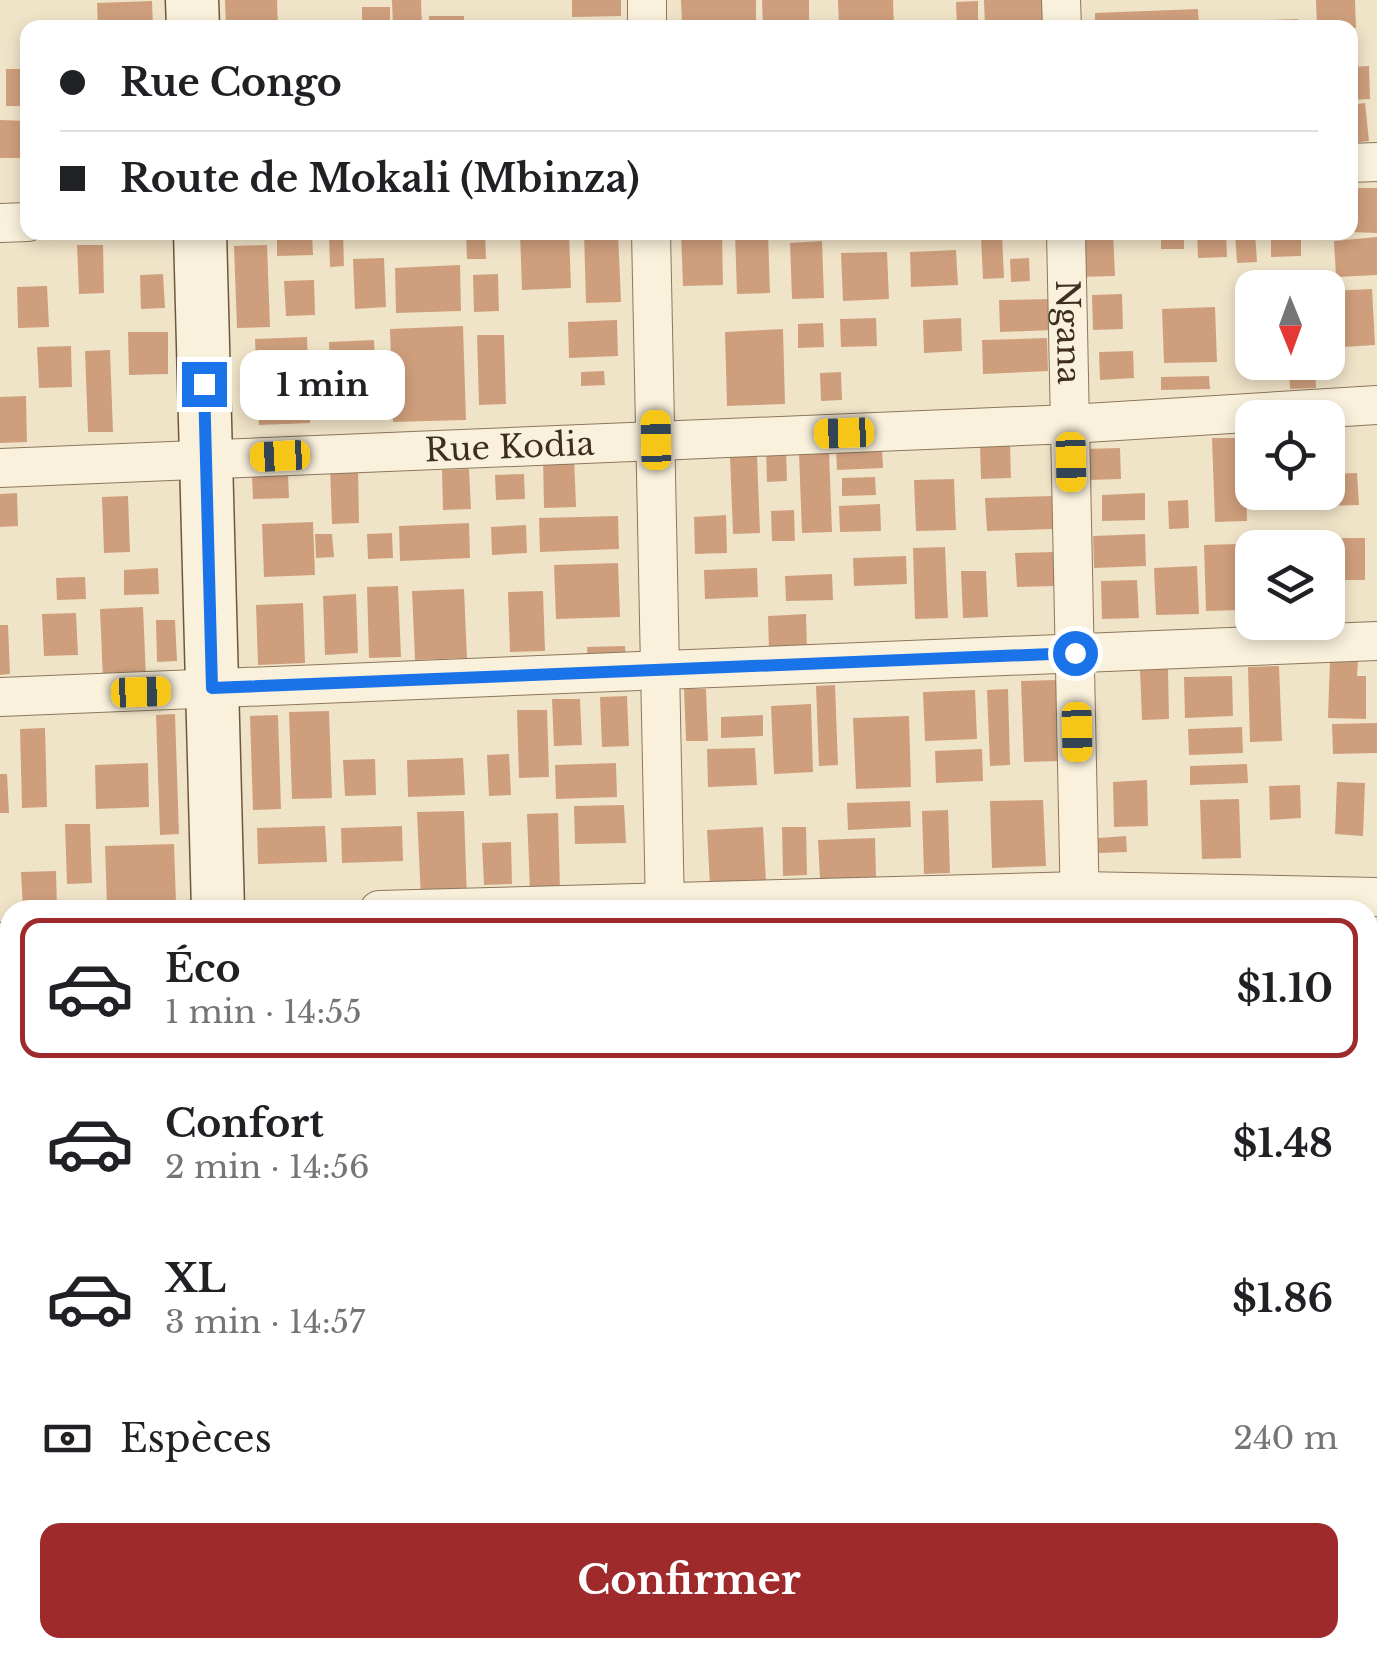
<!DOCTYPE html>
<html lang="fr">
<meta charset="utf-8">
<style>
:root{--surface:#fff;--page:#f2f2f2;--text:#202124;--muted:#757577;--line:#e0e0e0;--accent:#9e2a2b}
body{margin:0;font-family:"Libre Baskerville",serif;background:var(--page);color:var(--text);height:100vh;display:flex;flex-direction:column;font-size:38px;white-space:nowrap}
*{box-sizing:border-box;margin:0}
p{font-size:32px;color:var(--muted)}
.icon{flex:none;width:55px;height:55px;fill:none;stroke:currentColor;stroke-width:2;stroke-linecap:round;stroke-linejoin:round}
.map{position:relative;flex:1;overflow:hidden}
.side{position:absolute;left:0px;top:900px;width:1378px;height:758px;display:flex;flex-direction:column;background:var(--surface);border-radius:30px 30px 0 0;box-shadow:0 5px 15px #0003}
.side>*{flex:none}
.guide{position:absolute;left:20px;top:20px;width:1338px;height:220px;border-radius:20px;box-shadow:0 5px 15px #0003;display:grid;align-content:center;height:220px;padding:0 40px;background:var(--surface)}
.needle{width:65px;rotate:179deg}
.controls{position:absolute;left:1235px;top:270px;display:grid;gap:20px}
.controls a{display:grid;place-items:center;width:110px;height:110px;border-radius:20px;background:var(--surface);box-shadow:0 5px 15px #0003;font-size:50px}
.end{position:absolute;width:45px;height:45px;margin:-22px;border:12px solid #1a73e8;background:#fff;box-shadow:0 0 0 5px #fff}
.from{border-radius:50%}
.bubble{position:absolute;height:70px;border-radius:20px;background:var(--surface);box-shadow:0 5px 15px #0003;font-size:32px;font-weight:700;line-height:70px;text-align:center}
.car{position:absolute;width:30px;height:60px;margin:-30px -15px;border-radius:12px;box-shadow:0 0 8px 2px #0007;background:linear-gradient(#f5c518 24%,#345 0 40%,#f5c518 0 76%,#345 0 86%,#f5c518 0)}
.guide b{display:flex;align-items:center;gap:35px;height:95px;font-size:38px}
.guide b+b{border-top:2px solid var(--line)}
.guide i{width:25px;height:25px;background:var(--text)}
ul{padding:18px 0 0;list-style:none}
li{display:flex;align-items:center;gap:30px;height:140px;margin:0 20px 15px;padding:0 20px;border:5px solid transparent;border-radius:20px}
li div{flex:1}
li b{display:block;font-size:38px}
li em{font-style:normal;font-weight:700}
li.selected{border-color:var(--accent)}
li>.icon{width:90px;height:90px;stroke-width:1.5}
.pay{display:flex;align-items:center;gap:25px;height:110px;padding:0 40px;font-size:38px}
.pay p{margin-inline-start:auto}
.cta{display:flex;gap:20px;margin-top:auto;padding:20px 40px}
.cta a{flex:1;height:115px;border-radius:20px;background:var(--accent);color:#fff;font-size:40px;font-weight:700;line-height:115px;text-align:center}
.map>svg:first-child{display:block}
.building{fill:#cf9f7d}
.lines{fill:none;stroke-linecap:round;stroke-linejoin:round}
.street-casing{stroke:#8d765c;stroke-width:40}
.secondary-casing{stroke:#6f573f;stroke-width:55}
.street{stroke:#faf1dc;stroke-width:38}
.secondary{stroke:#faf1dc;stroke-width:52}
.route{stroke:#1a73e8;stroke-width:12}
.labels{text-anchor:middle;dominant-baseline:central;stroke-width:8;stroke-linejoin:round;paint-order:stroke}
.street-label{font-size:32px;fill:#3d2e20;stroke:#f7eed8}
</style>
<div class="map">
<svg width="1377" height="1656" viewBox="0 0 1377 1656">
<rect width="100%" height="100%" fill="#f0e4c8"/>
<path class="building" d="M225,0h52l1,28h-52z
M392,0h29l1,28h-29z
M572,0h49v16l-49,1z
M681,0h75v22l-74,2z
M762,0h47v28h-46z
M838,0h55l1,28h-55z
M984,0h60v28h-59z
M1316,0h39l1,28h-39z
M152,1l1,27h-55l-1,-25z
M978,1v27h-21l-1,-26z
M362,7h28v21h-28z
M1198,9l1,19h-104v-15z
M429,16h35v12h-35z
M1298,19v9h-60v-7z
M1369,66l1,33 -20,1v-33z
M6,69h22v37h-22z
M1365,103l4,38 -18,2 -1,-38z
M0,120l28,1v37h-28z
M1350,188h27v45l-27,-1z
M277,232h35l1,23 -36,1z
M329,232h14l1,34 -14,1z
M466,232h19l1,27h-19z
M520,232h49l2,56 -49,2z
M584,232h34l3,70 -35,1z
M681,232h41l1,53 -40,1z
M735,232h33l2,61 -33,1z
M1078,232h35l2,44 -36,1z
M1161,232h23v17h-23z
M1197,232h29l1,25 -29,1z
M1235,232h20l2,30 -20,1z
M1271,232h30v24l-30,1z
M1002,235l2,43 -21,1 -2,-43z
M1377,237v38l-41,2 -2,-36z
M822,241l2,57 -32,1 -2,-56z
M77,245h26l1,48 -25,1z
M267,245l3,82 -33,1 -3,-82z
M956,250l2,35 -47,2 -1,-35z
M887,252l2,47 -46,2 -2,-48z
M384,258l2,49 -31,2 -2,-50z
M1029,258l1,23 -19,1 -1,-23z
M460,265l1,46 -65,2 -1,-45z
M163,274l2,34 -24,1 -1,-34z
M498,274l1,37 -25,1 -1,-37z
M314,280l1,35 -29,1 -2,-35z
M47,286l2,41 -31,1 -1,-41z
M1372,289l3,56 -47,3v-57z
M1122,294l1,35 -30,1 -1,-35z
M1051,299l1,31 -52,2 -1,-32z
M1242,299h10v37h-9z
M1215,307l2,55 -53,1 -2,-54z
M876,318l1,28 -36,1 -1,-28z
M961,318l1,33 -38,2 -1,-33z
M617,320l1,36 -49,2 -1,-36z
M823,323l1,24 -26,1v-24z
M463,326l3,94 -73,2 -3,-93z
M783,329l2,75 -58,2 -2,-74z
M128,332h40v42l-39,1z
M477,335h27l2,69 -27,1z
M307,337l3,86 -51,2 -4,-86z
M1047,338l1,33 -65,3 -1,-34z
M374,340l2,55 -45,2 -2,-55z
M71,346l1,41 -33,1 -2,-41z
M110,350l3,82h-25l-3,-81z
M1133,351l1,27 -34,2 -1,-28z
M1289,362h26l1,26 -26,1z
M604,371l1,14 -24,1v-14z
M841,372l1,28 -21,1 -1,-28z
M1209,376l1,13 -49,1v-13z
M26,396l1,46 -27,1v-46z
M1212,438h33l2,83 -32,1z
M1010,443l1,35 -30,1 -1,-35z
M882,447l1,21 -46,2 -1,-21z
M1120,448l1,31 -34,1 -2,-31z
M766,450h20l1,31 -20,1z
M829,452l3,80 -30,1 -3,-80z
M574,455l2,52 -32,1 -1,-52z
M757,455l3,78 -27,1 -3,-78z
M358,466l1,57 -27,1 -2,-57z
M469,469l2,40 -28,1 -1,-40z
M1357,473l2,32 -33,1 2,-32z
M288,474l1,24 -36,1 -1,-24z
M524,474l1,25 -29,1 -1,-25z
M875,477l1,18 -34,1v-18z
M954,479l2,51 -40,1 -2,-51z
M17,493l1,33 -18,1v-33z
M1145,493v27l-43,1v-26z
M128,496l2,56 -26,1 -2,-56z
M1053,496l1,33 -67,2 -2,-33z
M1188,500l1,28 -20,1 -1,-28z
M880,504l1,27 -41,1 -1,-26z
M794,510l1,31h-23l-1,-30z
M726,515l1,38 -32,1 -1,-37z
M618,516l1,33 -79,3 -1,-34z
M313,522l2,53 -51,2 -2,-53z
M469,523l1,35 -70,3 -1,-35z
M526,525l1,28 -35,2 -1,-28z
M392,533l1,25 -25,1 -1,-25z
M315,534h17l2,23 -18,1z
M1145,534l1,32 -52,2 -1,-32z
M1325,538h40v42h-37z
M1238,544l3,66 -35,1 -2,-66z
M945,547l3,71 -33,1 -2,-71z
M1055,552l1,34 -39,1 -2,-34z
M906,556l1,28 -53,2 -1,-28z
M618,563l2,54 -64,2 -2,-54z
M1197,566l2,48 -43,1 -2,-47z
M158,568l1,26 -35,1v-25z
M757,568l1,29 -53,2 -1,-29z
M961,571h25l2,46 -25,1z
M832,574l1,26 -47,1 -1,-25z
M85,577l1,22 -29,1 -1,-22z
M1137,580l2,38 -37,1 -1,-38z
M398,586l3,71 -32,1 -2,-71z
M464,589l3,69 -52,2 -3,-69z
M543,591l2,60 -35,1 -2,-60z
M356,594l2,59 -33,2 -2,-59z
M303,603l2,60 -47,2 -2,-60z
M143,607l3,71 -43,2 -3,-71z
M76,613l2,42 -34,1 -2,-42z
M806,614l1,37 -38,1 -1,-36z
M156,620h19l2,41 -20,1z
M0,625h8l2,49 -10,1z
M625,646l1,21 -38,1 -1,-21z
M1330,660l28,1 -1,15h9v43l-38,-1z
M1279,666l3,75 -32,1 -2,-75z
M1168,669l1,50 -27,1 -2,-50z
M1232,676l1,40 -48,2 -1,-41z
M1056,680l3,81 -35,1 -3,-81z
M835,685l3,80 -19,1 -3,-80z
M684,689h22l2,52h-22z
M1008,689l2,76 -20,1 -3,-76z
M975,690l2,49 -52,2 -2,-49z
M627,696l2,50 -27,1 -2,-50z
M552,699h28l2,46 -28,1z
M811,704l2,68 -39,2 -3,-68z
M517,710h30l2,67 -30,1z
M329,711l3,87 -40,1 -3,-87z
M175,714l4,120 -19,1 -4,-120z
M278,715l3,94 -28,1 -3,-94z
M763,715v21l-42,2v-21z
M909,716l2,71 -55,2 -3,-71z
M1377,723v30l-44,1 -1,-30z
M1242,727l1,26 -54,2 -1,-26z
M45,728l2,79 -25,1 -2,-79z
M755,748l2,37 -49,2 -1,-38z
M982,749l1,32 -47,2 -1,-32z
M509,754l2,41 -22,1 -2,-41z
M463,758l2,37 -57,2 -1,-37z
M375,759l1,36 -31,1 -2,-36z
M148,763l1,44 -53,2 -1,-44z
M616,763l1,34 -61,2 -1,-34z
M1247,764l1,19 -58,2v-19z
M0,774h7l2,39h-9z
M1147,780l1,46 -34,1 -1,-45z
M1337,782l28,1 -2,53 -28,-2z
M1300,785l1,33 -31,2 -1,-34z
M1239,799l2,59 -39,1 -2,-59z
M1043,800l3,66 -54,2 -2,-67z
M910,801l1,26 -63,3 -1,-27z
M624,805l2,38 -51,1 -1,-38z
M948,810l2,63 -26,1 -2,-63z
M464,811l3,88 -46,1 -4,-88z
M558,813l2,77 -30,1 -3,-77z
M65,824h25l2,59 -25,1z
M325,826l2,36 -69,2 -1,-36z
M402,826l1,35 -61,2 -1,-35z
M763,827l3,55 -56,4 -3,-56z
M782,827h24l1,48 -24,1z
M1126,836l1,16 -28,1 -1,-15z
M875,838l1,39 -56,2 -2,-39z
M511,842l1,42 -28,1 -2,-42z
M174,844l2,59 -69,2 -2,-59z
M56,871l1,39h-34l-2,-38z
M0,956h10l-3,38h-7z
M1371,1030h6v68h-9z
M0,1105h10v32h-10z
M0,1218h10v40h-10z
M0,1288h10v48h-10z
M1377,1376v33h-9v-32z
M1368,1477h9v49h-9z
M0,1524h10v49h-10z
M163,1648h36v8h-36z
M535,1648h34v8h-34z
M703,1648h92l1,8h-92z
M891,1648h44v8h-44z
M1144,1648h51l1,8h-51z"/>
<g class="lines">
<defs>
<g id="street">
<path d="M647,0v28"/>
<path d="M1061,0l1,28"/>
<path d="M1350,163l27,-1"/>
<path d="M0,223l28,-1"/>
<path d="M651,232l14,678"/>
<path id="s1" d="M1066,232l14,678"/>
<path id="s2" d="M0,468l1070,-44 307,-19"/>
<path d="M0,697l1377,-56"/>
<path d="M379,910l701,-19 297,6"/>
<path d="M0,942h10"/>
<path d="M1368,1127h9"/>
<path d="M0,1163h10"/>
<path d="M1368,1356h9"/>
<path d="M0,1391h10"/>
<path d="M1368,1593l9,-1"/>
<path d="M0,1637h10"/>
<path d="M679,1648l1,8"/>
<path d="M1099,1648v8"/>
</g>
<path id="secondary" d="M192,0l1,28
M200,232l18,678
M240,1648v8"/>
</defs>
<use href="#street" class="street-casing"/>
<use href="#secondary" class="secondary-casing"/>
<use href="#street" class="street"/>
<use href="#secondary" class="secondary"/>
</g>
<g class="lines">
<path class="route" d="M204,384l8,304 863,-35"/>
</g>
<g class="labels">
<g class="street-label">
<text stroke="none"><textPath href="#s1" startOffset="100">Ngana</textPath></text>
<text stroke="none"><textPath href="#s2" startOffset="510">Rue Kodia</textPath></text>
</g>
</g>
</svg>
<div class="controls">
<a><svg class="needle" viewBox="-14 -14 28 28"><path d="M0-13l5 13h-10z" fill="#e53935"/><path d="M0 13l5-13h-10z" fill="#757577"/></svg></a>
<a><svg class="icon" aria-label="locate" viewBox="0 0 24 24"><circle cx="12" cy="12" r="6"/><path d="M12 2v4M12 18v4M2 12h4M18 12h4"/></svg></a>
<a><svg class="icon" aria-label="layers" viewBox="0 0 24 24"><path d="M12 4l9 5-9 5-9-5zM3 14l9 5 9-5"/></svg></a>
</div>
<i class="end from" style="left:1075px;top:653px"></i>
<i class="end" style="left:204px;top:384px"></i>
<div class="bubble" style="left:240px;top:350px;width:165px">1 min</div>
<i class="car" style="left:844px;top:433px;rotate:268deg"></i>
<i class="car" style="left:656px;top:440px;rotate:359deg"></i>
<i class="car" style="left:280px;top:456px;rotate:267deg"></i>
<i class="car" style="left:1071px;top:462px;rotate:179deg"></i>
<i class="car" style="left:141px;top:692px;rotate:88deg"></i>
<i class="car" style="left:1077px;top:732px;rotate:179deg"></i>
<div class="guide">
<b><i class="from"></i>Rue Congo</b>
<b><i></i>Route de Mokali (Mbinza)</b>
</div>
<section class="side">
<ul>
<li class="selected"><svg class="icon" aria-label="car" viewBox="0 0 24 24"><path d="M5 17H2v-5l4-1 3-4h7l3 4 3 1v5h-3M9 17h6M6 11h13"/><circle cx="7" cy="17" r="2"/><circle cx="17" cy="17" r="2"/></svg><div><b>Éco</b><p>1 min · 14:55</p></div><em>$1.10</em></li>
<li><svg class="icon" aria-label="car" viewBox="0 0 24 24"><path d="M5 17H2v-5l4-1 3-4h7l3 4 3 1v5h-3M9 17h6M6 11h13"/><circle cx="7" cy="17" r="2"/><circle cx="17" cy="17" r="2"/></svg><div><b>Confort</b><p>2 min · 14:56</p></div><em>$1.48</em></li>
<li><svg class="icon" aria-label="car" viewBox="0 0 24 24"><path d="M5 17H2v-5l4-1 3-4h7l3 4 3 1v5h-3M9 17h6M6 11h13"/><circle cx="7" cy="17" r="2"/><circle cx="17" cy="17" r="2"/></svg><div><b>XL</b><p>3 min · 14:57</p></div><em>$1.86</em></li>
</ul>
<div class="pay"><svg class="icon" aria-label="cash" viewBox="0 0 24 24"><path d="M3 7h18v10H3z"/><circle cx="12" cy="12" r="2"/></svg>Espèces<p>240 m</p></div>
<div class="cta"><a>Confirmer</a></div>
</section>
</div>
